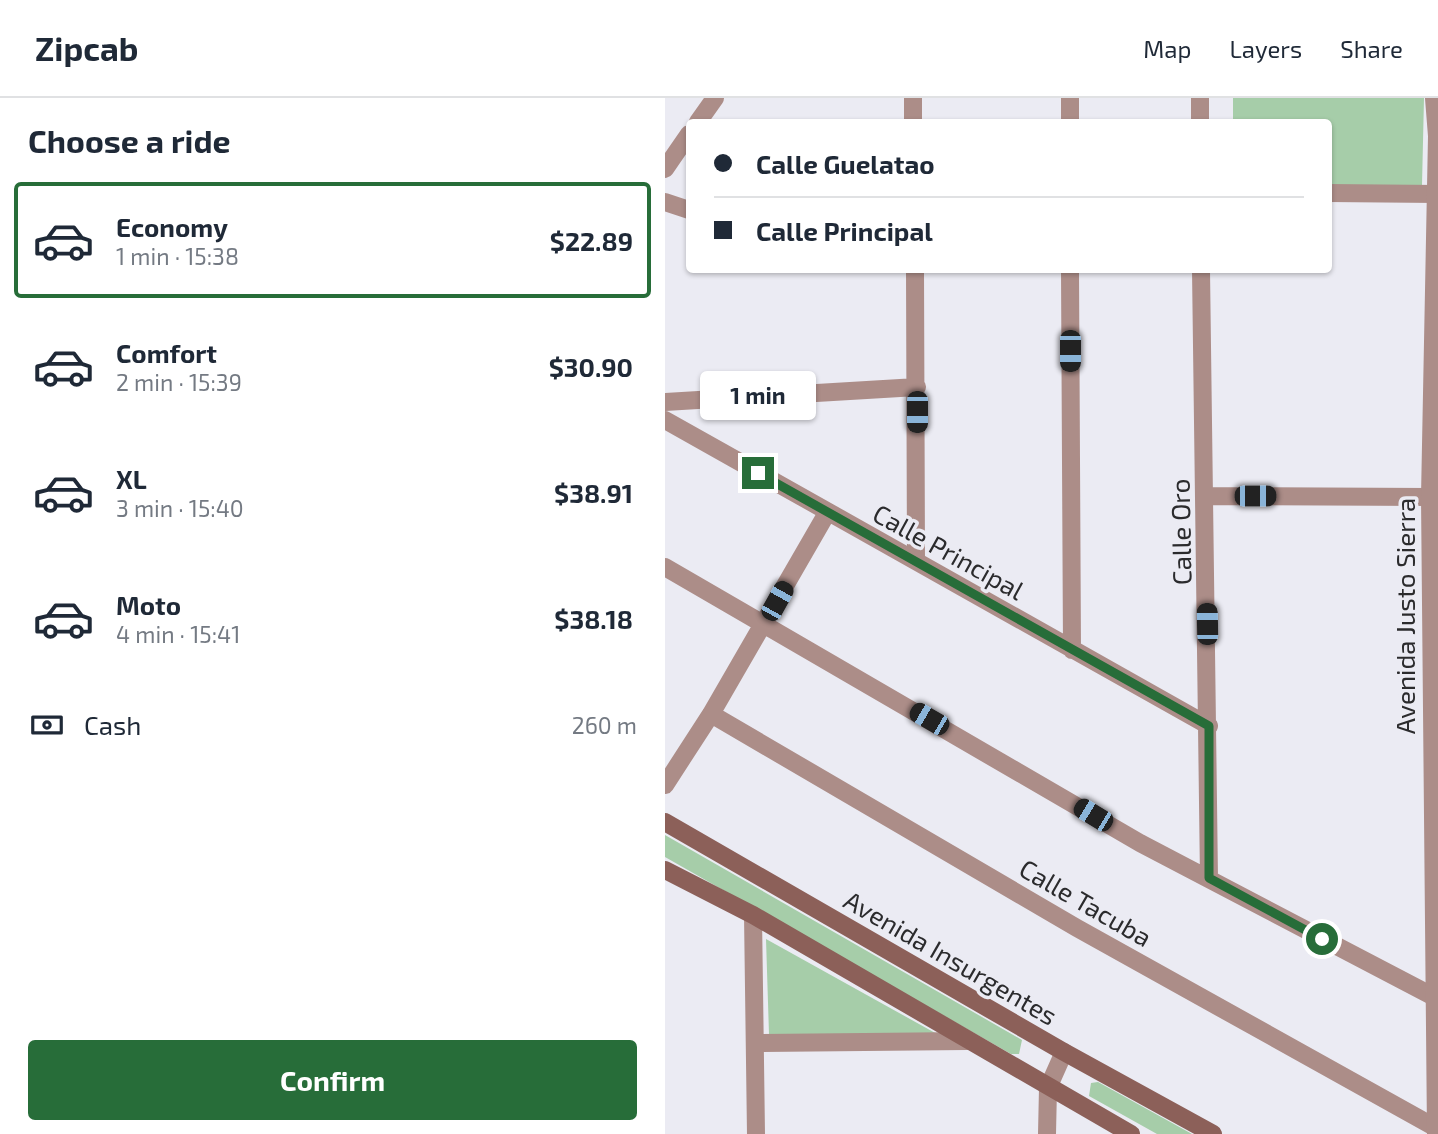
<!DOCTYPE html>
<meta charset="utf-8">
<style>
:root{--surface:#fff;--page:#f6f6f7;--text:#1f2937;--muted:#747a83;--line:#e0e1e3;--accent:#276d39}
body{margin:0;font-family:"Exo 2",sans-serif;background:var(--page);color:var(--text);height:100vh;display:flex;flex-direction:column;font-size:26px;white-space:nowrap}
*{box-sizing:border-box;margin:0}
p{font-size:23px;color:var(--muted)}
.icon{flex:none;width:38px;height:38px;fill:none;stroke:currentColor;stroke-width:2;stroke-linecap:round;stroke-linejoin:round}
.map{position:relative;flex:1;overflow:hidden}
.drawer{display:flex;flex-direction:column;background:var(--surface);width:665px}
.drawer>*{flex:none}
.top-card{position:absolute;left:21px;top:21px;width:646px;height:154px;border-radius:7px;box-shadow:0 2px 5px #0004;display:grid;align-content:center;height:154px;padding:0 28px;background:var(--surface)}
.end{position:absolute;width:32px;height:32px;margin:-16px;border:9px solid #276d39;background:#fff;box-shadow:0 0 0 4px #fff}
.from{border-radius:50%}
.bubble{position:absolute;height:49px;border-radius:7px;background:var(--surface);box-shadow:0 2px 5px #0004;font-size:23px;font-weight:700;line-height:49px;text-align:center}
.car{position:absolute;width:21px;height:42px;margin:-21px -10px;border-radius:9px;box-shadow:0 0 5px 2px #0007;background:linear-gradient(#222 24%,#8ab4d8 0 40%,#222 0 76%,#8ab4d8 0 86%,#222 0)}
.top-card b{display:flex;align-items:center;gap:24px;height:66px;font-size:26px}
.top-card b+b{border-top:2px solid var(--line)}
.top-card i{width:18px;height:18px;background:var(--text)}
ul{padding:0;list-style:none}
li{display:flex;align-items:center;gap:21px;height:116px;margin:0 14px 10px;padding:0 14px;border:4px solid transparent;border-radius:7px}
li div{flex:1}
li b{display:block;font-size:26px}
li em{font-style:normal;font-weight:700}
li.current{border-color:var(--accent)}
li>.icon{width:63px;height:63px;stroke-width:1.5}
h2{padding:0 28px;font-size:32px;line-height:84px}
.pay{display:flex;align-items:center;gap:18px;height:77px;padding:0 28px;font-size:26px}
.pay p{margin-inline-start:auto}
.button{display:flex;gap:14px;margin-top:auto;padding:14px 28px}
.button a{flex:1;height:80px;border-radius:7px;background:var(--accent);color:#fff;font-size:28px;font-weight:700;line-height:80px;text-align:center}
header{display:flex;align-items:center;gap:42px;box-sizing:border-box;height:98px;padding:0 35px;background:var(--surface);border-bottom:2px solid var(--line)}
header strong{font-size:33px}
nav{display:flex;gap:38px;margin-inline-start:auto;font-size:24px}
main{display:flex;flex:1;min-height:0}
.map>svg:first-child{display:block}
.green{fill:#a6cda9}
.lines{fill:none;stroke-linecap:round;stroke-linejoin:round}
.minor{stroke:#ac8d88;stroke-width:18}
.tertiary{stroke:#ac8d88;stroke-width:18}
.secondary{stroke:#8c6059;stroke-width:18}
.route{stroke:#276d39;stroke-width:9}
.labels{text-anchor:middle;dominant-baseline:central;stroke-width:7;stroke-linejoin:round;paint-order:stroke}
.street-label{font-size:26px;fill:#2b2b2d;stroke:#ebebf3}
</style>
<header>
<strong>Zipcab</strong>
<nav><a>Map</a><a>Layers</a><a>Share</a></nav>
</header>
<main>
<section class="drawer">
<h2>Choose a ride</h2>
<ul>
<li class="current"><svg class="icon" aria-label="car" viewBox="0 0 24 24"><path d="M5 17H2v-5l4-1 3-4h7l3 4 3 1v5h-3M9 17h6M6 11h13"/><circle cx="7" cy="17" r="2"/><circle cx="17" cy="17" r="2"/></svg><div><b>Economy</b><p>1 min · 15:38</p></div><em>$22.89</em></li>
<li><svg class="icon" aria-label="car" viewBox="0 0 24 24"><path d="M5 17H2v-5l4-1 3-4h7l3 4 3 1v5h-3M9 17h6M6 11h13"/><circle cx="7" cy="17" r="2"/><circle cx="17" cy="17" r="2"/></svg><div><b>Comfort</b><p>2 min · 15:39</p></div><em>$30.90</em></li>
<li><svg class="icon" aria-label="car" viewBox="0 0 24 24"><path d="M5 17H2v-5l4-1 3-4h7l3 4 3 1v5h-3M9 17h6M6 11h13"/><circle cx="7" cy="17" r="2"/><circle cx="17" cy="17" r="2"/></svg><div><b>XL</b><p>3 min · 15:40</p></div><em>$38.91</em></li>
<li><svg class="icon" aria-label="car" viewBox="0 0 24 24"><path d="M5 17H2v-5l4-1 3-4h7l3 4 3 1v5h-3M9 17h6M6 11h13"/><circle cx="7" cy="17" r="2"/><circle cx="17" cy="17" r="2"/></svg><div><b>Moto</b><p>4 min · 15:41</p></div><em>$38.18</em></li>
</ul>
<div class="pay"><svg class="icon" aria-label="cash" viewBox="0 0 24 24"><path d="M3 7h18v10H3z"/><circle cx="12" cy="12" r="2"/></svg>Cash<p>260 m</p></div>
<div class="button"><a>Confirm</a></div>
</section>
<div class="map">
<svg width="773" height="1036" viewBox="0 0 773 1036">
<rect width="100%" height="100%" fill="#ebebf3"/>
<path class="green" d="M568,0h191l-2,87 -94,2v-65h-95z
M0,737l357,205 -3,14h-8l-346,-197z
M101,841l171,95h-168z
M433,984l94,52h-35l-68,-38 2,-13z"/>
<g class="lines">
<path class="minor" d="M248,0v24
M33,24l17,-24
M405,24v-24
M535,24v-24
M0,71l24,-35
M663,95l110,1
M0,104l24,8
M250,172l1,291
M405,172l2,380
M536,172l8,608
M0,304l252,-15
M0,322l544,306
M540,398l225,1
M0,469l475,276 298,156
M46,616l366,214 361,201
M0,687l46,-71 116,-201
M88,817l3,219
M90,945l212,-2
M382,1036l1,-46 16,-36"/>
<path class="tertiary" d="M769,0l3,38 -7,361 6,637"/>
<path class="secondary" d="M0,724l399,230 149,82
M0,772l88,45 378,219"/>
</g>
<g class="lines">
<path class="route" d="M93,375l451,253v152l113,61"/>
</g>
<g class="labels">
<g class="street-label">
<text transform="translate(515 434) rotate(-91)">Calle Oro</text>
<text transform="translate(284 453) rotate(29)">Calle Principal</text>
<text transform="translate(739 518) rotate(-90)">Avenida Justo Sierra</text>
<text transform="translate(421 804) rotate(30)">Calle Tacuba</text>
<text transform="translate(286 859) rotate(30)">Avenida Insurgentes</text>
</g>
</g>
</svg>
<i class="end from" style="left:657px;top:841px"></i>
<i class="end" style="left:93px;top:375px"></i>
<div class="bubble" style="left:35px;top:273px;width:116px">1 min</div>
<i class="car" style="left:405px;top:253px;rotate:180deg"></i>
<i class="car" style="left:252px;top:314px;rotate:180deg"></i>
<i class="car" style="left:590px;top:398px;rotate:90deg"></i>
<i class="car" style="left:112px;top:503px;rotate:29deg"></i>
<i class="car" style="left:542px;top:526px;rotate:359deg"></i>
<i class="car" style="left:264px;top:621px;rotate:300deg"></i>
<i class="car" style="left:428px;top:717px;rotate:301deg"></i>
<div class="top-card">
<b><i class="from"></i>Calle Guelatao</b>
<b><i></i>Calle Principal</b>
</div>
</div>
</main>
